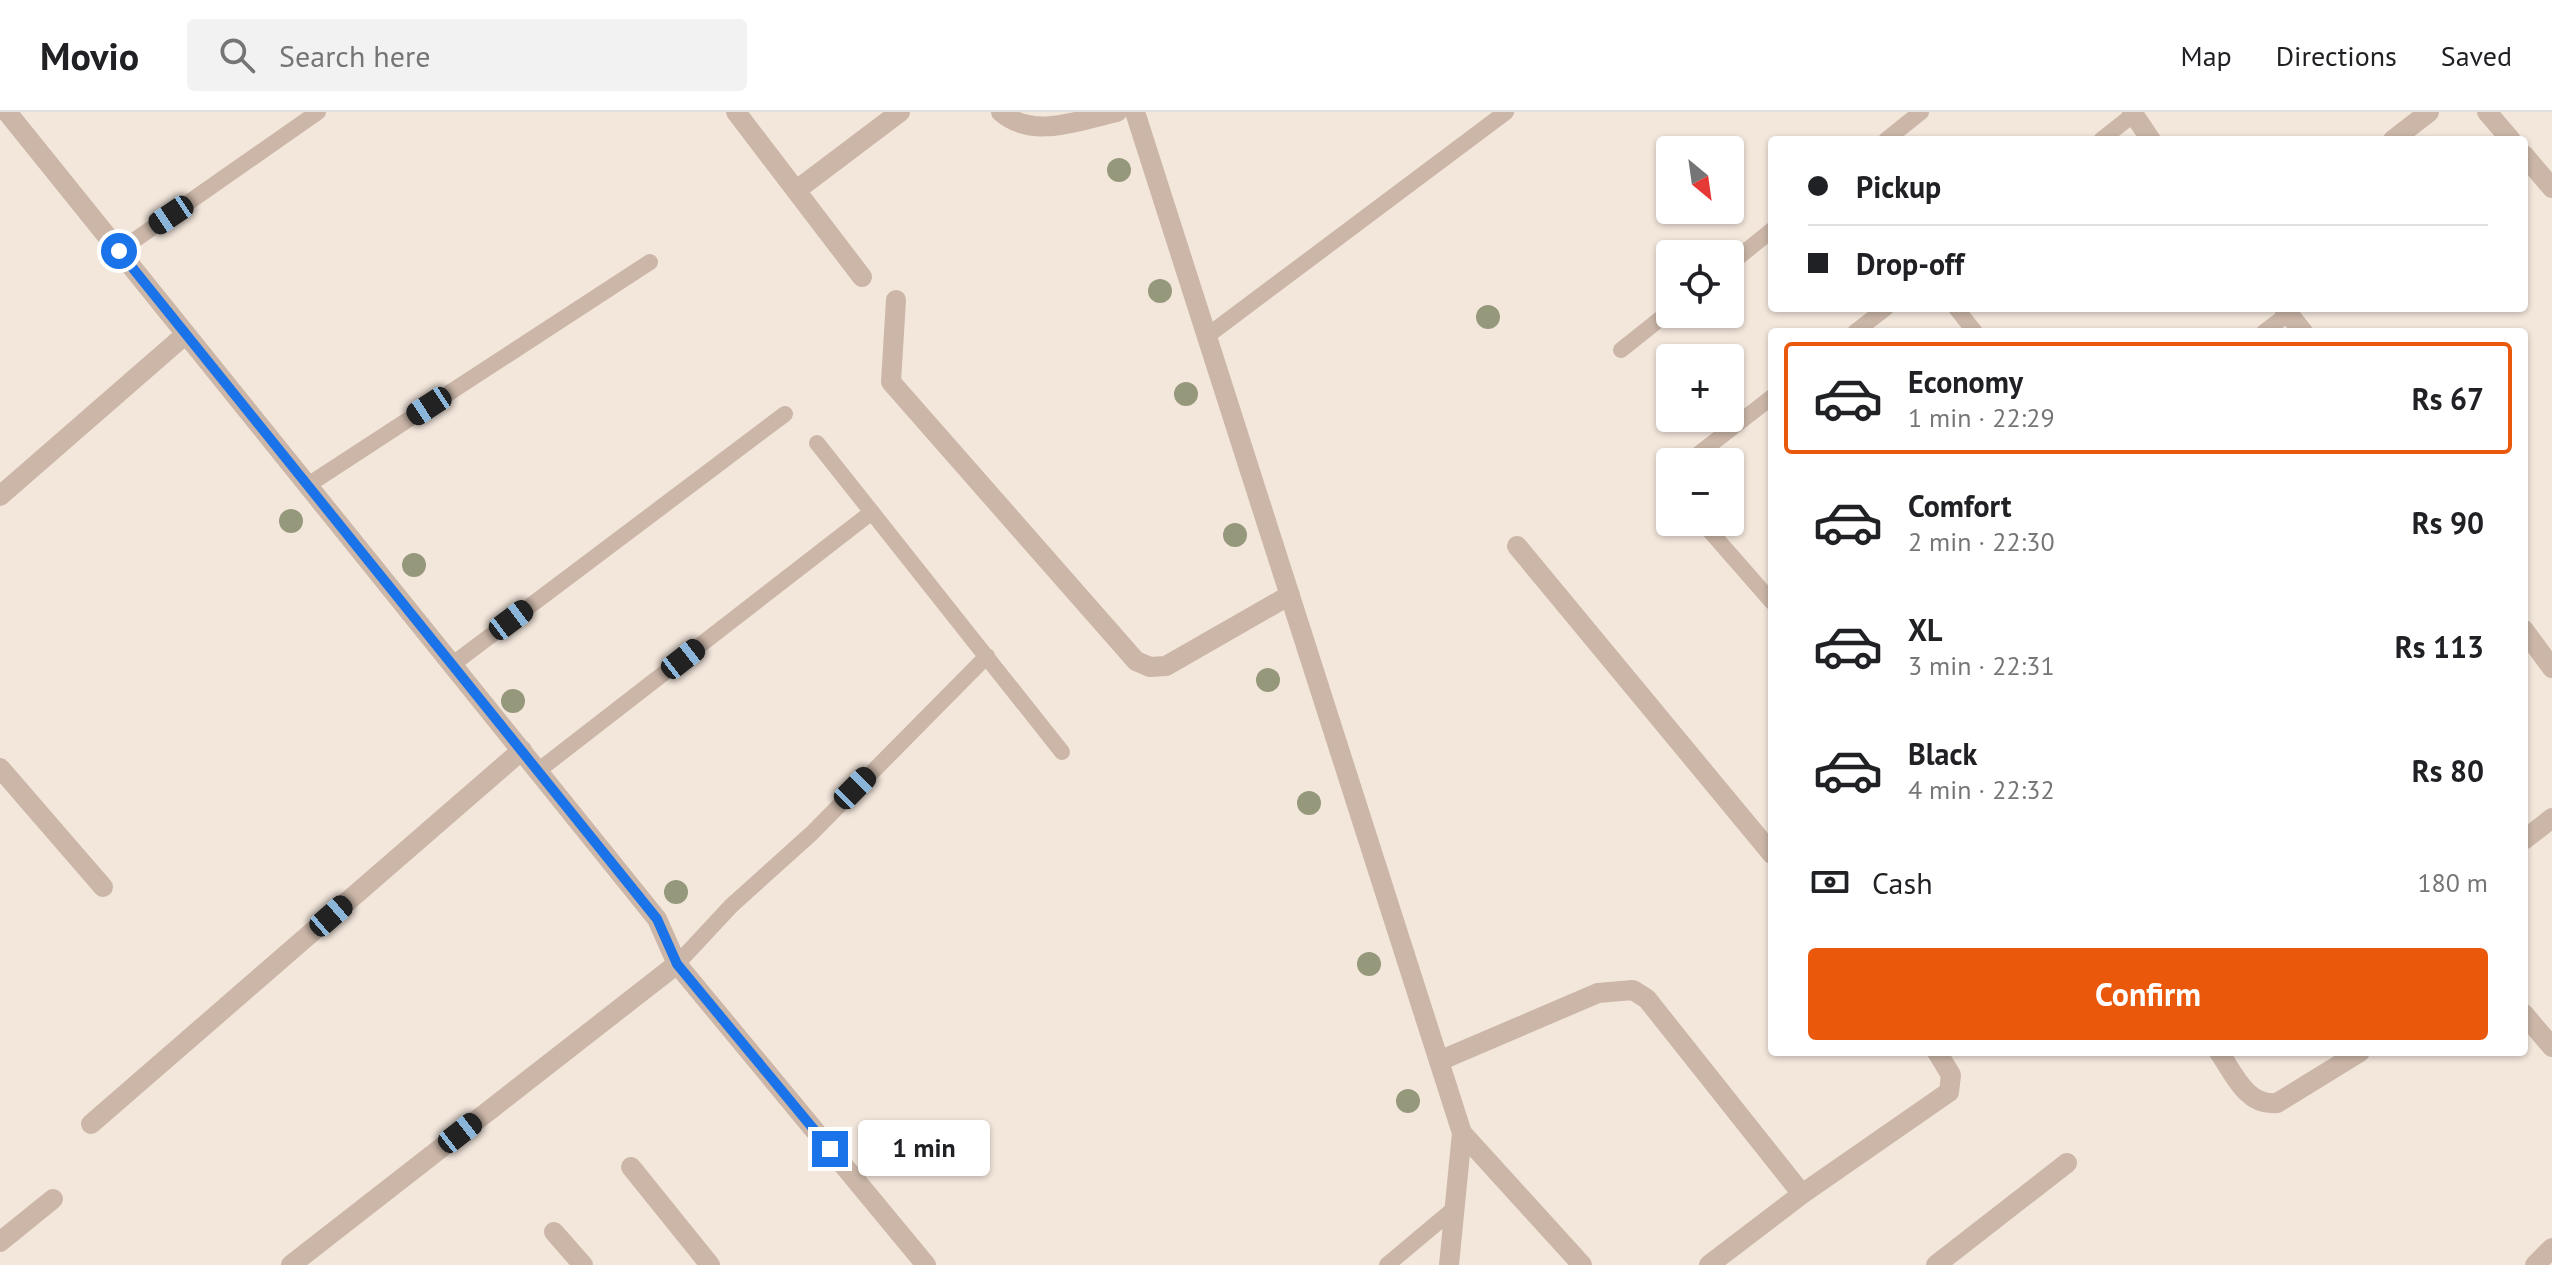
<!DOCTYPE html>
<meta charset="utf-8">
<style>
:root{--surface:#fff;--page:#f2f2f2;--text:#202124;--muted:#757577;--line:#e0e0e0;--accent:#ea580c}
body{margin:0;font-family:"PT Sans",sans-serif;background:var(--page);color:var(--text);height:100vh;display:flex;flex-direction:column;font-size:30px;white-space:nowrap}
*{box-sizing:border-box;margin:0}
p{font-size:26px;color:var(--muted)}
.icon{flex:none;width:44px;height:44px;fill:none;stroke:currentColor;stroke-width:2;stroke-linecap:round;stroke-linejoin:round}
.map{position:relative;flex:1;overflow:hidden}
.sheet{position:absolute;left:1768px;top:216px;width:760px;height:728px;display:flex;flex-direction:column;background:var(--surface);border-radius:8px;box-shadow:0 2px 6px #0004}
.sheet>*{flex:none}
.top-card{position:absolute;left:1768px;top:24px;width:760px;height:176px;border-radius:8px;box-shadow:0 2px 6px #0004;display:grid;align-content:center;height:176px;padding:0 40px;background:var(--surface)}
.needle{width:52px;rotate:151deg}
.fabs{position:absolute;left:1656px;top:24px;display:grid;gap:16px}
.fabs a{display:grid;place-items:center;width:88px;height:88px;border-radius:8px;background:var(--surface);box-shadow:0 2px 6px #0004;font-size:40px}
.end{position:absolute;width:36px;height:36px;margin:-18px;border:10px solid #1a73e8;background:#fff;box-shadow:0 0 0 4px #fff}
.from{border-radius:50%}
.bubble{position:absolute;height:56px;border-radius:8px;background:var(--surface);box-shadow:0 2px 6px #0004;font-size:26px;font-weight:700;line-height:56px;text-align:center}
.car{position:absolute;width:24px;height:48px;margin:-24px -12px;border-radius:10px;box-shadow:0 0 6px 2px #0007;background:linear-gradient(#222 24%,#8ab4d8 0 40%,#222 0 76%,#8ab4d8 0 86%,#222 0)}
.top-card b{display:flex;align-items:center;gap:28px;height:76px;font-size:30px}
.top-card b+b{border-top:2px solid var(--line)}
.top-card i{width:20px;height:20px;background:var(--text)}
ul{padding:14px 0 0;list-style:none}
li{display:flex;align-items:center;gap:24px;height:112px;margin:0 16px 12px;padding:0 24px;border:4px solid transparent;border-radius:8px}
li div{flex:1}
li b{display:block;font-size:30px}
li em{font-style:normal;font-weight:700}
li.current{border-color:var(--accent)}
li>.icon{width:72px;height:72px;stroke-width:1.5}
.pay{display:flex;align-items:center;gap:20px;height:88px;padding:0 40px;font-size:30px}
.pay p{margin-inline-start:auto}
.button{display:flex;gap:16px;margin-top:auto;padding:16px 40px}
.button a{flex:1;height:92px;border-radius:8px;background:var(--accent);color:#fff;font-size:32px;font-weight:700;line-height:92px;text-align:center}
header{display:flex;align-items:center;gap:48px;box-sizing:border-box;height:112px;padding:0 40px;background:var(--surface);border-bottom:2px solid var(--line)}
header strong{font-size:38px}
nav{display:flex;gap:44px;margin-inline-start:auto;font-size:28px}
.search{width:560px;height:72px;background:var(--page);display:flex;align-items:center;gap:20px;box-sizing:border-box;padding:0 28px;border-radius:8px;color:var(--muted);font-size:30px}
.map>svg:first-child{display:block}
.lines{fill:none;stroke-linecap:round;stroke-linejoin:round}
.service{stroke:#cbb6a8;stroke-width:16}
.minor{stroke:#cbb6a8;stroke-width:20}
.tertiary{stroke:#cbb6a8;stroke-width:20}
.tree{fill:#96987b}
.route{stroke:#1a73e8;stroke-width:10}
</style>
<header>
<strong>Movio</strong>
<div class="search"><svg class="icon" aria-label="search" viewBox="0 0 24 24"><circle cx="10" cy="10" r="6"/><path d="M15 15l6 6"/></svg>Search here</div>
<nav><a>Map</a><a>Directions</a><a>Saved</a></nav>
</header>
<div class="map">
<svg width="2552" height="1153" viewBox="0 0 2552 1153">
<rect width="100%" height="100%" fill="#f3e7dc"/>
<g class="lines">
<path class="service" d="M1886,28l35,-28
M2101,28l33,-26
M119,139l199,-139
M1730,152l42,-34
M1956,196l19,24
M1855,220l31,-24
M2264,220l25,-19
M1207,224l299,-224
M1621,238l49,-39
M817,331l245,309
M1688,350l84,-65
M308,373l342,-223
M1702,410l70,80
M453,552l332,-250
M539,658l333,-258
M677,852l54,-58 81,-73 175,-177
M1387,1153l68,-57"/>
<path class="minor" d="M7,0l650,807 20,45 249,301
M736,0l126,165
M1001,0c32,28 78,8 116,0
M2132,0l19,28
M2487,0l24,28
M2393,28l36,-28
M2524,43l28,33
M798,77l102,-77
M896,188l-5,82 245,279 14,6 16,-1 124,-71
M2284,196l19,24
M0,384l186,-162
M1517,434l255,308
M2524,518l28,38
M0,656l103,119
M2524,728l28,-22
M2524,902l28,33
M2219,940c15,22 28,55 58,51l83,-51
M1439,949l159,-68 35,-3 14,9 155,195
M91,1012l431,-374
M1462,1021l120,132
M631,1055l79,98
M554,1120l29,33
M0,1130l53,-43
M291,1153l386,-301
M1709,1153l93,-71 147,-102 2,-17 -14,-23
M1936,1153l131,-102
M2535,1153l17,-17"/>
<path class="tertiary" d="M1135,0l327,1021 -13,132"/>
</g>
<g class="tree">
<circle cx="1119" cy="58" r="12"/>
<circle cx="1160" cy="179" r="12"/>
<circle cx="1488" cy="205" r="12"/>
<circle cx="1186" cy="282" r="12"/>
<circle cx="291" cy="409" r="12"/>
<circle cx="1235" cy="423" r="12"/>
<circle cx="414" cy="453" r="12"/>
<circle cx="1268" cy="568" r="12"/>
<circle cx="513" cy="589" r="12"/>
<circle cx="1309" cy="691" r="12"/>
<circle cx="676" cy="780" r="12"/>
<circle cx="1369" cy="852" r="12"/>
<circle cx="1408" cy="989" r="12"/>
</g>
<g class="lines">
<path class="route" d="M119,139l538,668 20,45 153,185"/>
</g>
</svg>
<div class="fabs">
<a><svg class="needle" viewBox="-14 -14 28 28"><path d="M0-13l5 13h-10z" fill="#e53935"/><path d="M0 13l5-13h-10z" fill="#757577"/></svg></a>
<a><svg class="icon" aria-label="locate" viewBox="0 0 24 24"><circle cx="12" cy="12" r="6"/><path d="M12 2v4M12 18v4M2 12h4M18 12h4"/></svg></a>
<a>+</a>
<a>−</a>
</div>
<i class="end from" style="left:119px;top:139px"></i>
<i class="end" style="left:830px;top:1037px"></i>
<div class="bubble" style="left:858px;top:1008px;width:132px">1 min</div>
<i class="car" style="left:171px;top:103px;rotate:236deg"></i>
<i class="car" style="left:429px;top:294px;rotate:237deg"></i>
<i class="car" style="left:511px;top:508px;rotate:53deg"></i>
<i class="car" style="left:683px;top:547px;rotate:52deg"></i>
<i class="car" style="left:855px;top:676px;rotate:45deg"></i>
<i class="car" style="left:331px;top:804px;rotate:49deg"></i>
<i class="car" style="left:460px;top:1021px;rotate:52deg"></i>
<div class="top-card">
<b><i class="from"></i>Pickup</b>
<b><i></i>Drop-off</b>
</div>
<section class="sheet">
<ul>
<li class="current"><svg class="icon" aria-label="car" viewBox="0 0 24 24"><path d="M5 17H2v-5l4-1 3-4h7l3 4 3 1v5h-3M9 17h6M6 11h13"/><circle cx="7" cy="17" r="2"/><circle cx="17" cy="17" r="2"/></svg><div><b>Economy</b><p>1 min · 22:29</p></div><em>Rs 67</em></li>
<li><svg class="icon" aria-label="car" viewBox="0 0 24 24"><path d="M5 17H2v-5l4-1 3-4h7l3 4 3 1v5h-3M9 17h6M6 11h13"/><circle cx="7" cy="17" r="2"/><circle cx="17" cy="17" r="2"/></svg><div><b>Comfort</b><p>2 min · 22:30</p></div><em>Rs 90</em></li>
<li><svg class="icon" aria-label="car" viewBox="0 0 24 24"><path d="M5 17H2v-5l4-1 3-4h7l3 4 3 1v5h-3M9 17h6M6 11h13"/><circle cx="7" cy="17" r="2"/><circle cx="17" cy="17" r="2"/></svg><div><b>XL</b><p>3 min · 22:31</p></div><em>Rs 113</em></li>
<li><svg class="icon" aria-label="car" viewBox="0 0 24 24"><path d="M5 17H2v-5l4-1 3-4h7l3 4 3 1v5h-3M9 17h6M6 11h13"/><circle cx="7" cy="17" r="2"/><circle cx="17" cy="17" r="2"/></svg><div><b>Black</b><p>4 min · 22:32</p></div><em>Rs 80</em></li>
</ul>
<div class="pay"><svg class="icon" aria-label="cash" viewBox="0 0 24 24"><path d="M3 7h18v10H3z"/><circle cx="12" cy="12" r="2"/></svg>Cash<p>180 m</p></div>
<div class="button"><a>Confirm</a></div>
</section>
</div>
